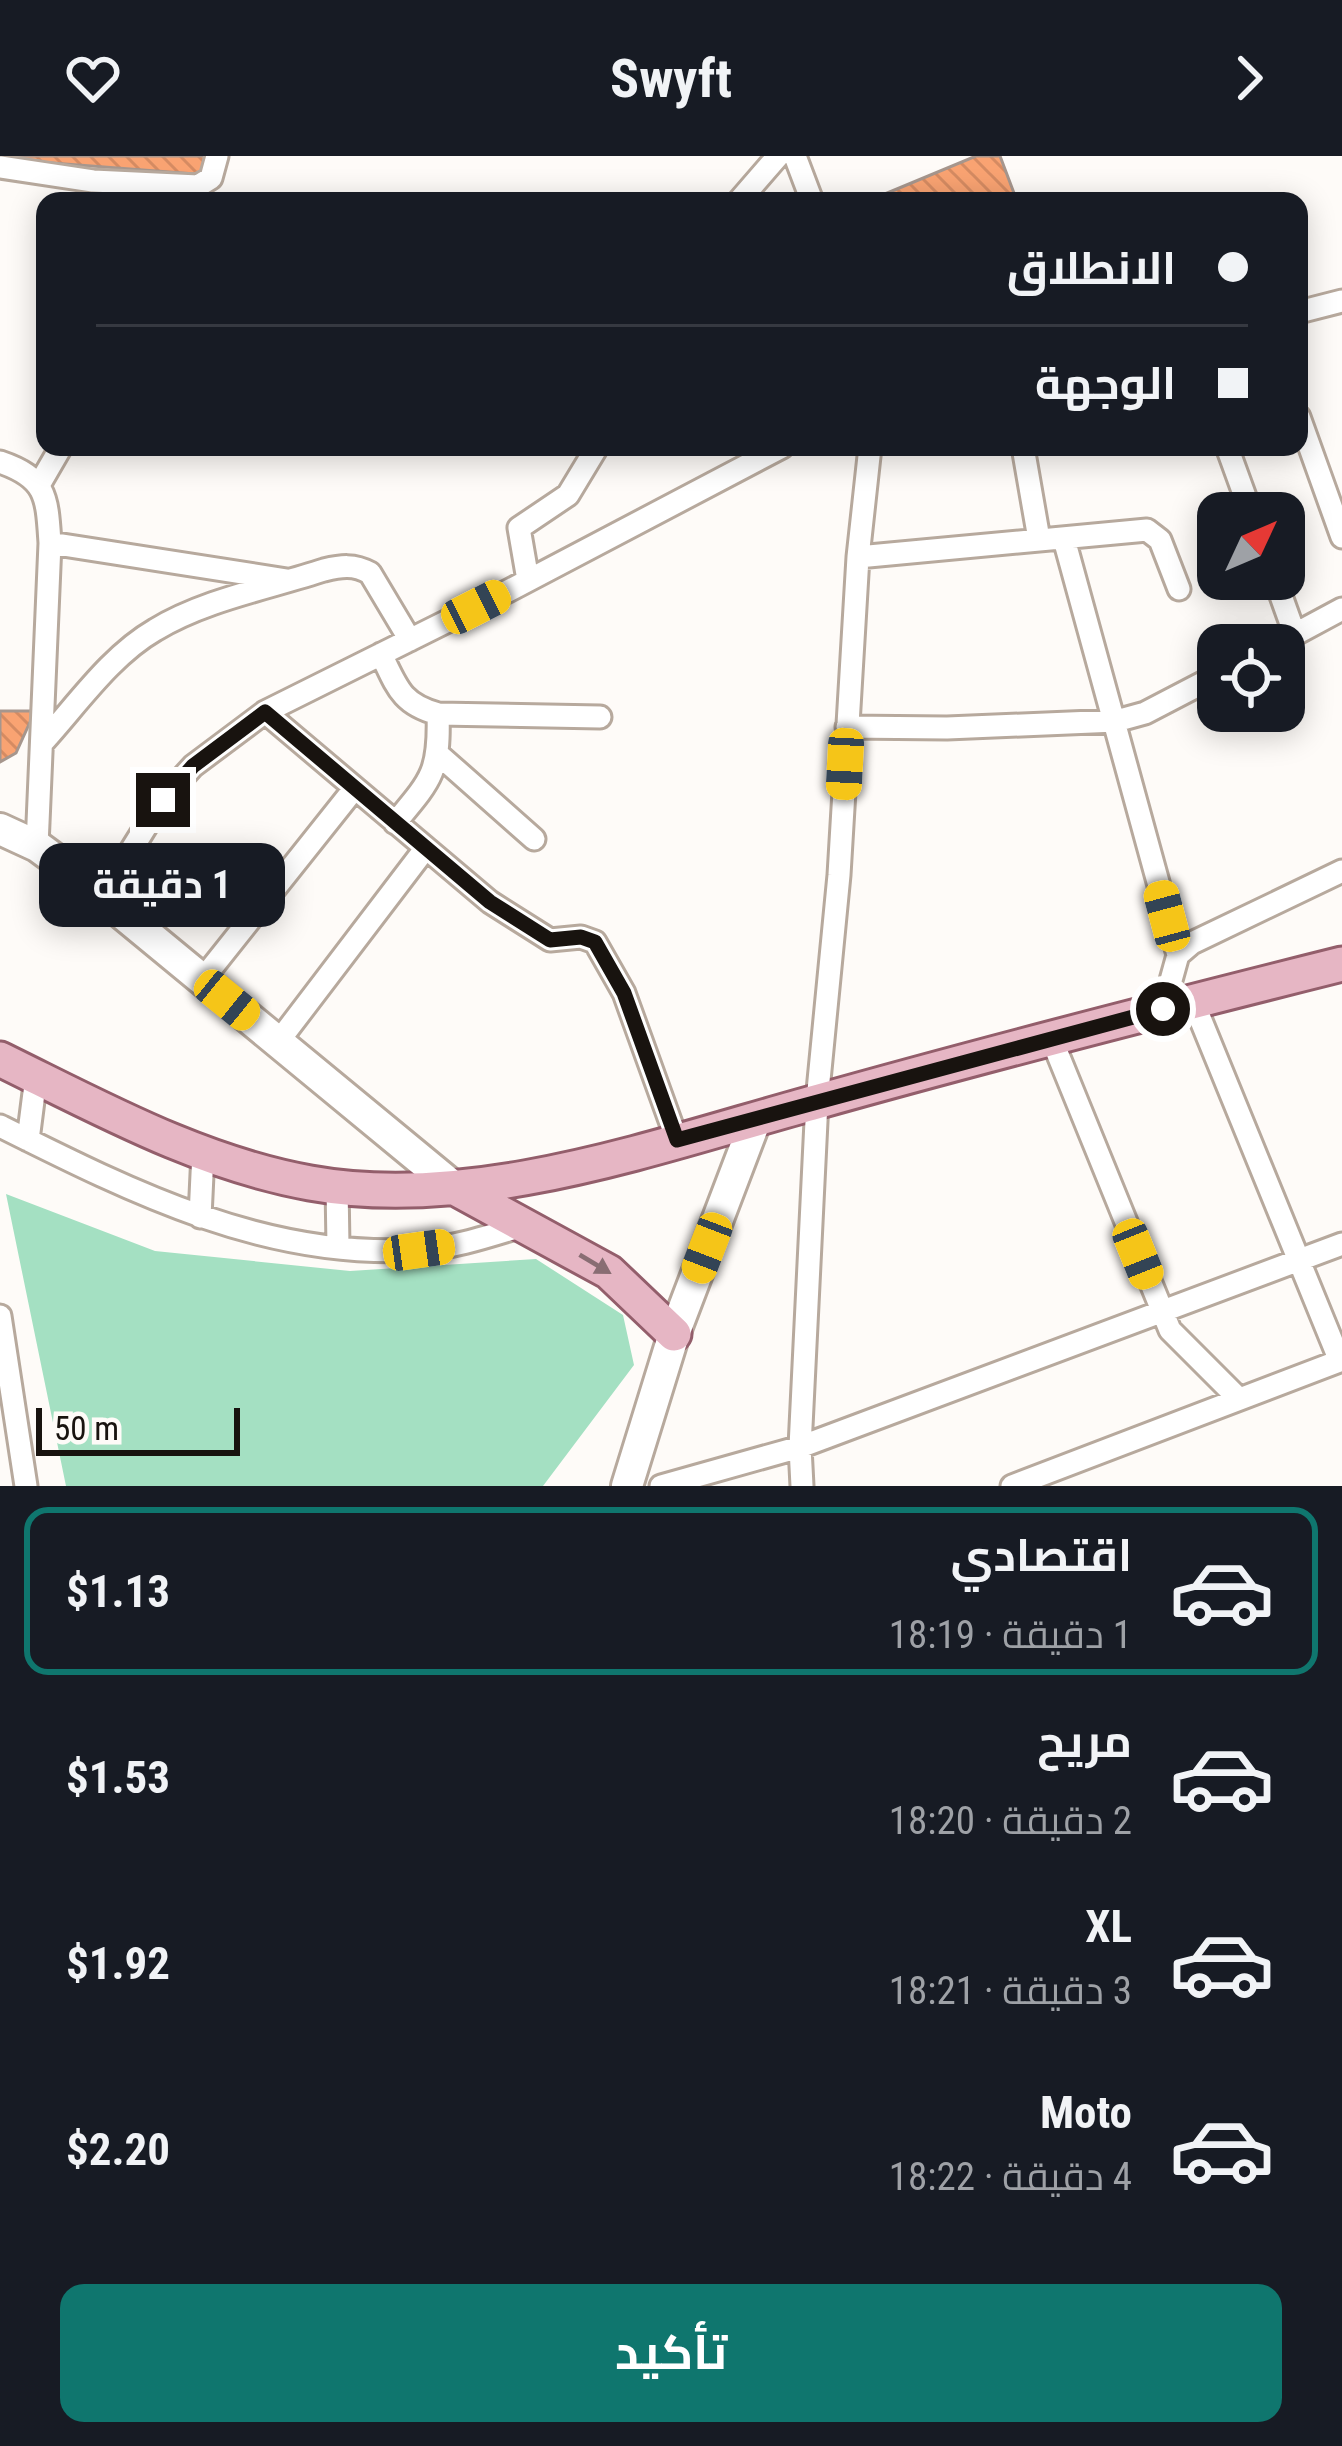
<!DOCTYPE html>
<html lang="ar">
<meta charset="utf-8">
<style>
:root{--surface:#171b24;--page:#20242c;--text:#f1f3f6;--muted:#9ea1a6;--line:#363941;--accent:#0f766e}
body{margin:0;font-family:"Roboto Condensed",Cairo,sans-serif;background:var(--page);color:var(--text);direction:rtl;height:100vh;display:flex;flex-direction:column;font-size:45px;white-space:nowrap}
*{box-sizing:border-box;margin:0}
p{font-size:39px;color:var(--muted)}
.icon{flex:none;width:66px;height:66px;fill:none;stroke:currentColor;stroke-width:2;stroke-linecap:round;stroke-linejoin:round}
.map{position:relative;height:1330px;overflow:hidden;direction:ltr}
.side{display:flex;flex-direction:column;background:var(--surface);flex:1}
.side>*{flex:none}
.guide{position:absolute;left:36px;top:36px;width:1272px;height:264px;border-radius:24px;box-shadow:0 6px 30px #0003;direction:rtl;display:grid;align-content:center;height:264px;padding:0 60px;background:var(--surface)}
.needle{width:78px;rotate:46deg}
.buttons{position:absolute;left:1197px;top:336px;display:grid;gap:24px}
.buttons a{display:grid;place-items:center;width:108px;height:108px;border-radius:24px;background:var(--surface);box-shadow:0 6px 30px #0003;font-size:60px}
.scale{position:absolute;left:36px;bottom:30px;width:204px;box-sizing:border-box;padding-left:12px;border:6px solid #18130f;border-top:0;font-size:33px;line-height:42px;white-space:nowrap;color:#18130f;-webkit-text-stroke:9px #fefbf8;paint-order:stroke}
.end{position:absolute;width:54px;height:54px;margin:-27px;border:15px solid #18130f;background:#fff;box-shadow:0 0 0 6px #fff}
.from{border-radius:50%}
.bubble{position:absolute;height:84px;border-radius:24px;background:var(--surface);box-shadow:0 6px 30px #0003;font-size:39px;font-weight:700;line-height:84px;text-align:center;direction:rtl}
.car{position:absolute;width:36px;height:72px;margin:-36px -18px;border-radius:15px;box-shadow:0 0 9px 3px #0007;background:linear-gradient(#f5c518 24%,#345 0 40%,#f5c518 0 76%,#345 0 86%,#f5c518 0)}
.guide b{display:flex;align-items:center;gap:42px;height:114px;font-size:45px}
.guide b+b{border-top:3px solid var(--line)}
.guide i{width:30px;height:30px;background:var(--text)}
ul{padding:21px 0 0;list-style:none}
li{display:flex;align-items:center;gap:36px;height:168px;margin:0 24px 18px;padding:0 36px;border:6px solid transparent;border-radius:24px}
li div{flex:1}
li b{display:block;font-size:45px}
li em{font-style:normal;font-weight:700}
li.selected{border-color:var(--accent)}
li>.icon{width:108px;height:108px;stroke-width:1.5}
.button{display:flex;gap:24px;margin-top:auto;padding:24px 60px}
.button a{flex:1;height:138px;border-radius:24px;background:var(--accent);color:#fff;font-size:48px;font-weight:700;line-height:138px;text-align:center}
header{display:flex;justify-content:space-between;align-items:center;height:156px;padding:0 60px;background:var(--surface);font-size:54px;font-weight:700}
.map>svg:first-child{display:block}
.park{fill:#a4e0c2}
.building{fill:url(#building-back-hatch);stroke:#a6968d;stroke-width:3}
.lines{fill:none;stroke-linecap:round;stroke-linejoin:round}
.street-casing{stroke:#b7a99d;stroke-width:27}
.secondary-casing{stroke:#b7a99d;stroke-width:36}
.primary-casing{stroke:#935e6b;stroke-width:39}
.street{stroke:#fff;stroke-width:21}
.secondary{stroke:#fff;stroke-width:30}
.primary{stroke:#e6b6c4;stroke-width:33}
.oneway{fill:#896d73}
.route{stroke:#18130f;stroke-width:15}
</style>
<header><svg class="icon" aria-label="forward" viewBox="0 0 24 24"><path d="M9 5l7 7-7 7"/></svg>Swyft<svg class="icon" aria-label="heart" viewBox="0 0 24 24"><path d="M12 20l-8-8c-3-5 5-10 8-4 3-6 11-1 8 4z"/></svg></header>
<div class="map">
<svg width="1342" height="1330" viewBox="0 0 1342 1330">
<defs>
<pattern id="building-back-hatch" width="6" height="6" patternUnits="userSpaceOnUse" patternTransform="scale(3)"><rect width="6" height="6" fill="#f9a372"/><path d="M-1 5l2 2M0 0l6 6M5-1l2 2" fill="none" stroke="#d58b62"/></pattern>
</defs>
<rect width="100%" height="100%" fill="#fefbf8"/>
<path class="park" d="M6,1038l149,57 195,20 186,-12 87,56 11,50 -91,121h-477z"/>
<path class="building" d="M0,0h209l-1,19 -208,-16z
M976,0h24l17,45h-149z
M0,555h35l-19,42 -16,9z"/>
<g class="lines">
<defs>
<path id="street" d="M795,0l17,45
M0,11l93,14 105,5 13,-8 6,-22
M739,45l39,-45
M1299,156l43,-11
M1299,261l43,120
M1023,291l16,92
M1227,291l24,66
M0,306c47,16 47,35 50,81l-13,303
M39,329l22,-38
M1064,383l114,416
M50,387l237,37
M858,401l289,-27 13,10 19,49
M1275,423l20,56
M528,424l-9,-52 49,-33 29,-48
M1275,489l67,-36
M381,498c16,33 20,50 57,60l162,3
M265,556l225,190 60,38 31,-3 14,5 29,51 53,147
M847,571l100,1 169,-7 29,-8 73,-38
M42,587c34,-37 68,-87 113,-113 49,-30 114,-42 169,-60 17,-4 30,-6 46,3l40,67
M439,599l95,84
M395,667c36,-43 45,-51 43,-109
M102,741l61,-98 30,-33 72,-54 243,-121 274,-144
M202,824l152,-191
M1193,845l147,360
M1163,853l15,-54 14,-12 150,-72
M1052,884l118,290 68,68
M278,886l147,-193
M0,970c132,66 265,133 417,124 37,-2 72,-14 108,-25
M28,984l8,-63
M337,1030l1,60
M200,1061l3,-64
M0,1160l26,170
M661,1330l139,-39 542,-203
M802,1330l-2,-39 17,-346 22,-226 19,-318 12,-110
M1012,1330l330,-126"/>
<path id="secondary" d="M0,673l37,17 30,22 388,320
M627,1330l47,-152 82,-215"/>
<path id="primary" d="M0,903c100,49 199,104 310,124 164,30 349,-38 506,-81 174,-49 350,-94 526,-138
M455,1032l154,84 65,62"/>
</defs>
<use href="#street" class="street-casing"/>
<use href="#secondary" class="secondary-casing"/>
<use href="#primary" class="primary-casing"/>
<use href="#street" class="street"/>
<use href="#secondary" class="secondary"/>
<use href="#primary" class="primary"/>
</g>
<defs><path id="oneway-solid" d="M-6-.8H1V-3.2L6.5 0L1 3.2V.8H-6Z" transform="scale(3)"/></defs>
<use class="oneway" href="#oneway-solid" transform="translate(595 1108) rotate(31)"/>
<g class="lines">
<path class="route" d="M163,644l30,-34 72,-54 225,190 60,38 31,-3 14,5 29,51 53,147 486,-131"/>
</g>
</svg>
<div class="buttons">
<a><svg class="needle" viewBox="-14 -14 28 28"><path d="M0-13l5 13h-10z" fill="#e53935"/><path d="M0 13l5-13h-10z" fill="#9ea1a6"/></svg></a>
<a><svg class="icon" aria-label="locate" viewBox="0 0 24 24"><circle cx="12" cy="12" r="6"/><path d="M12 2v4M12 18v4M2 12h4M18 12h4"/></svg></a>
</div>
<div class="scale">50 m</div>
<i class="end from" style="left:1163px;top:853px"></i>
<i class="end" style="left:163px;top:644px"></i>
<div class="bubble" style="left:39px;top:687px;width:246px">1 دقيقة</div>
<i class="car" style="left:476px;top:451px;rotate:63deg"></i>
<i class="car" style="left:845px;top:608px;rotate:183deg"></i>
<i class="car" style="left:1167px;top:760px;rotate:345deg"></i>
<i class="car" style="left:227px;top:844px;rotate:129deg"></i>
<i class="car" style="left:707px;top:1092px;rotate:201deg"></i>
<i class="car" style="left:419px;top:1094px;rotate:82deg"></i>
<i class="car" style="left:1138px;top:1098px;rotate:158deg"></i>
<div class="guide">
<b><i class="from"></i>الانطلاق</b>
<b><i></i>الوجهة</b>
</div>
</div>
<section class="side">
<ul>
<li class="selected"><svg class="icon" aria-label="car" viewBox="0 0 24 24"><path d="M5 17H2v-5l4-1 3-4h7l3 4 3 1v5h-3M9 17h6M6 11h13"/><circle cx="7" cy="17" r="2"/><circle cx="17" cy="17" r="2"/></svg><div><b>اقتصادي</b><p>1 دقيقة · 18:19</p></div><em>$1.13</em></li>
<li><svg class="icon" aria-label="car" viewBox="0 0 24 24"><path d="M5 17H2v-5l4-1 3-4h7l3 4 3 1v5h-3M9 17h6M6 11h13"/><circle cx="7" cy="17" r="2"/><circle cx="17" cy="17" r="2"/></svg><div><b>مريح</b><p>2 دقيقة · 18:20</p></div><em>$1.53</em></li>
<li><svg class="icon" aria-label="car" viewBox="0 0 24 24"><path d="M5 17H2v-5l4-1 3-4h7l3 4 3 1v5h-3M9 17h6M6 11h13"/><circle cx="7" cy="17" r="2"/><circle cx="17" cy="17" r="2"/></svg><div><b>XL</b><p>3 دقيقة · 18:21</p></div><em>$1.92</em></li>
<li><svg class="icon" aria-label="car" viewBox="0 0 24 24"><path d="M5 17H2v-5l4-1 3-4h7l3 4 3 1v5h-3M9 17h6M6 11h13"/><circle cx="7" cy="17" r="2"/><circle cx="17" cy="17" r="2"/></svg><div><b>Moto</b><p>4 دقيقة · 18:22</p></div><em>$2.20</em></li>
</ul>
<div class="button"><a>تأكيد</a></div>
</section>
